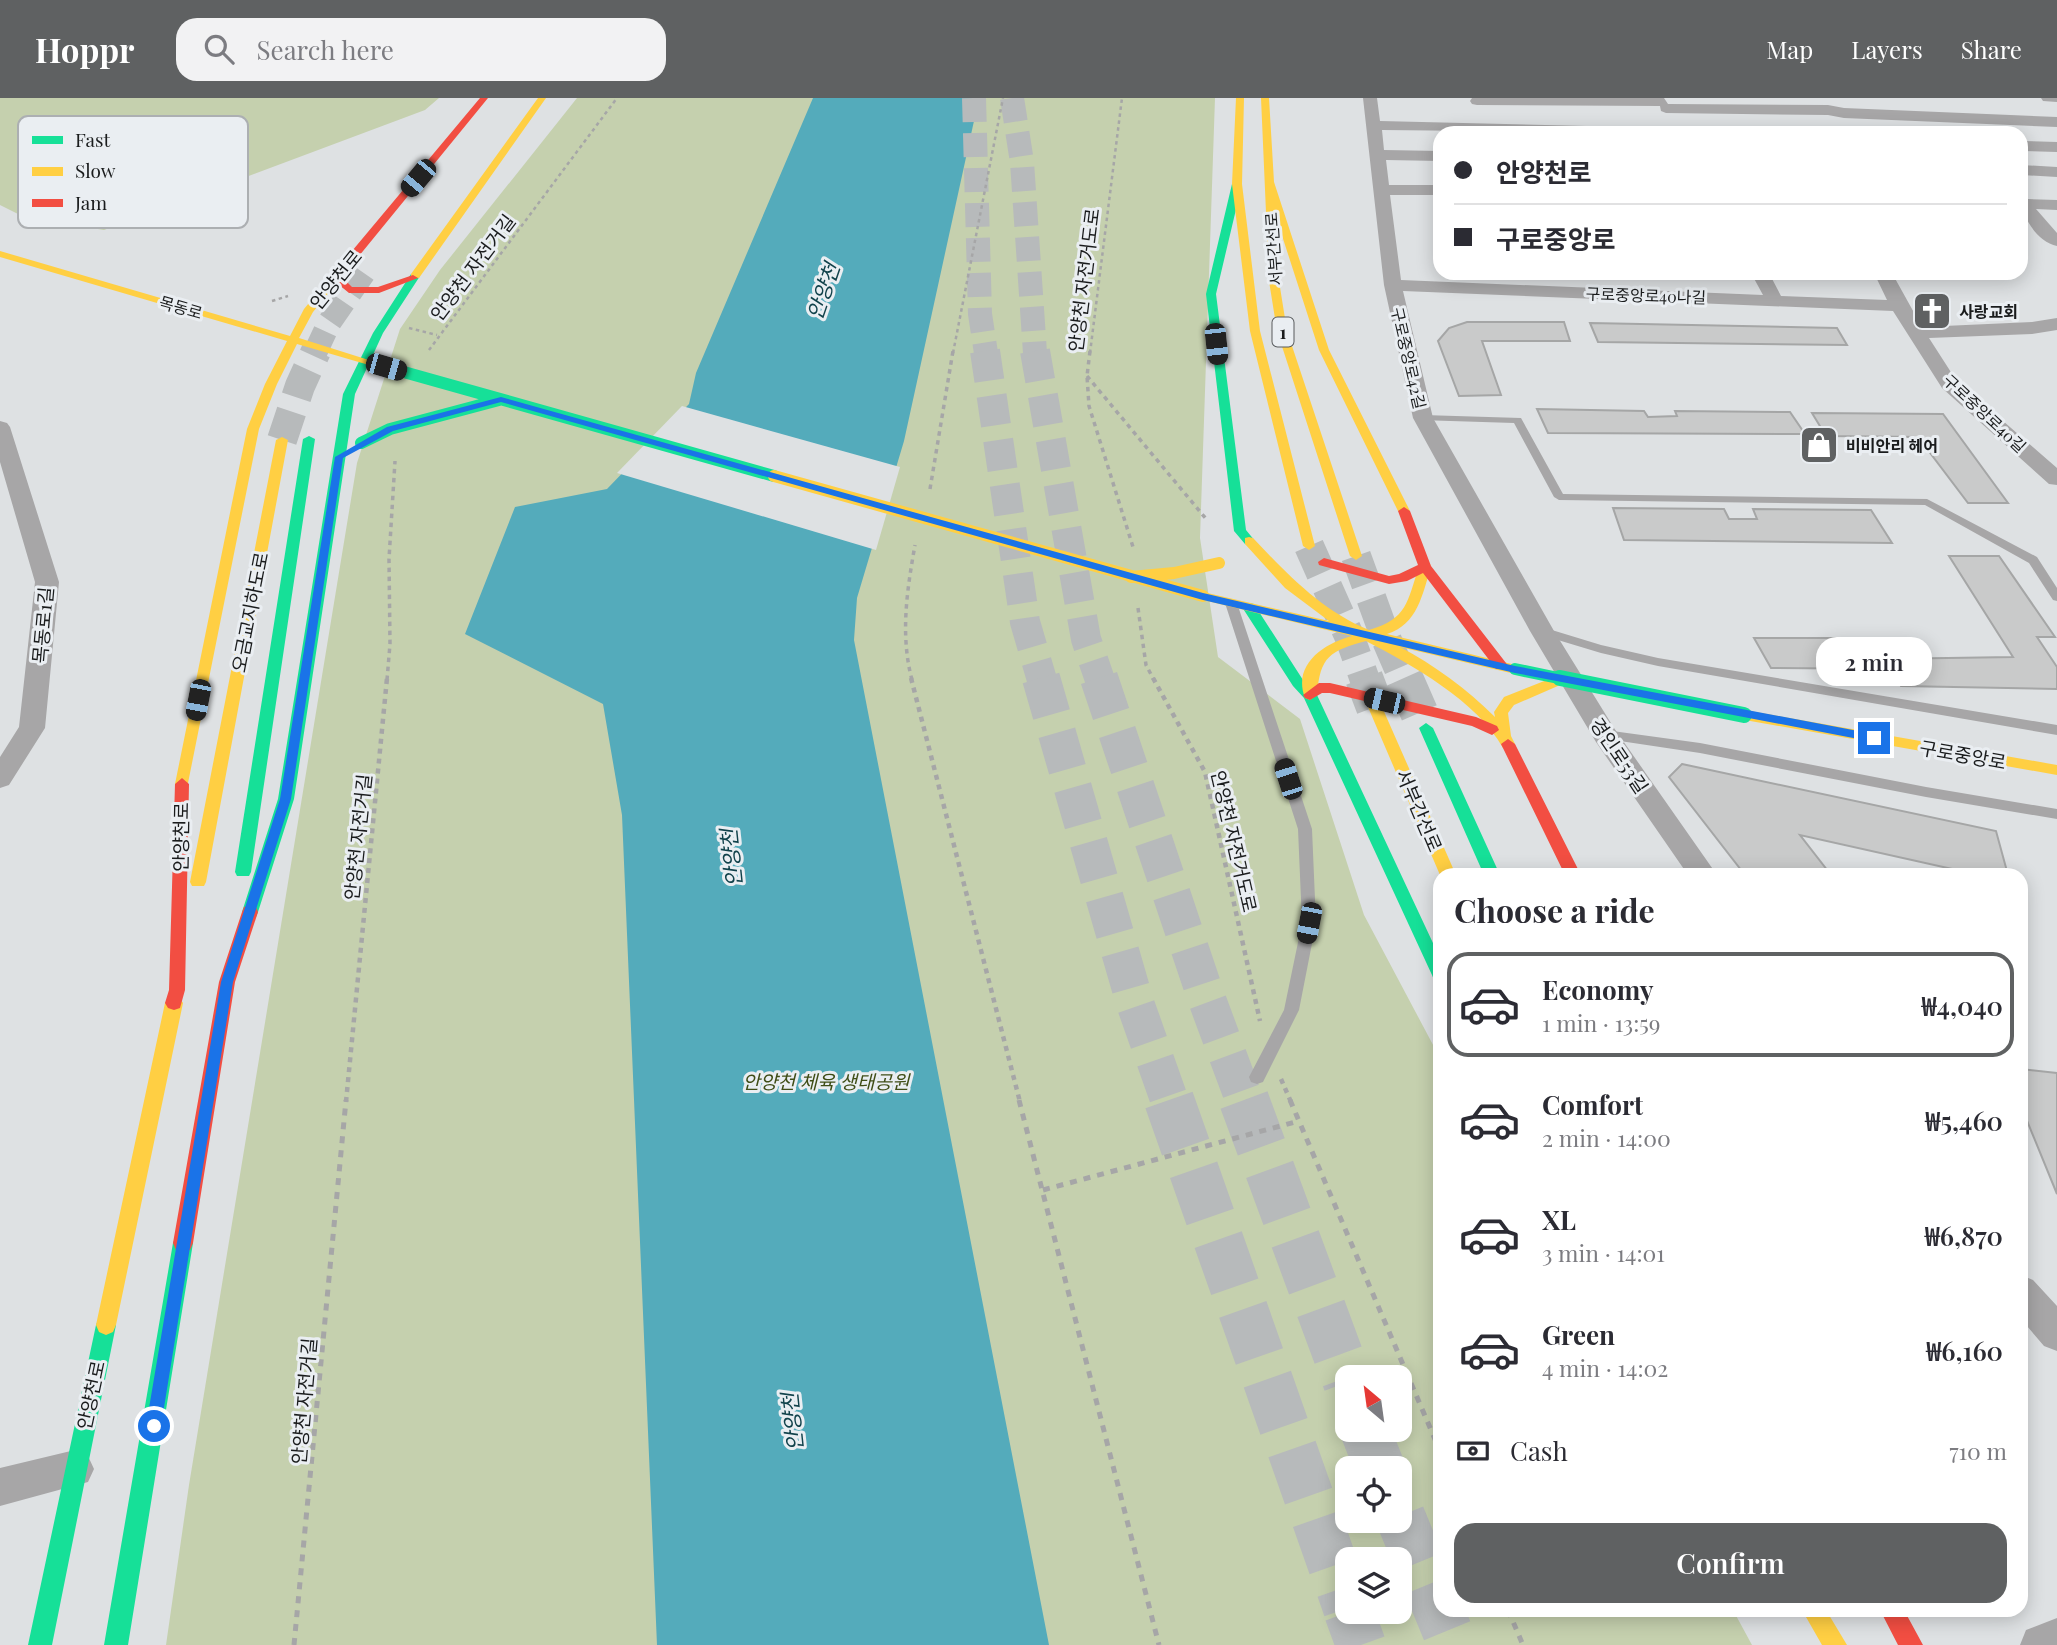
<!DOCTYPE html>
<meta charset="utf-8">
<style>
:root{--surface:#fff;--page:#f2f2f3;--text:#2b2b33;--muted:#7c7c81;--line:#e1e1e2;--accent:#5f6162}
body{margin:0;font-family:"Playfair Display","Noto Sans KR",serif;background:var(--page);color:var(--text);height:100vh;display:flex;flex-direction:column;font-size:26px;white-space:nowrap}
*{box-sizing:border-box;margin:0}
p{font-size:23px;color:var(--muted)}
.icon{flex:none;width:38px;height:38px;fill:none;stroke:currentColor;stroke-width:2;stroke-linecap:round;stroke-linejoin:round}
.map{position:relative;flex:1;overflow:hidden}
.panel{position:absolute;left:1433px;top:770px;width:595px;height:749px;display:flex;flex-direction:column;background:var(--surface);border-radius:21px;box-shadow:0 4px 18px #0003}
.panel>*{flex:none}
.hud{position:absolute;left:1433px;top:28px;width:595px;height:154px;border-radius:21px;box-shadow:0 4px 18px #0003;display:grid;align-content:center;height:154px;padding:0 21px;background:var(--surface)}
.needle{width:46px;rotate:331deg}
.fabs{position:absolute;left:1335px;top:1267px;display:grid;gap:14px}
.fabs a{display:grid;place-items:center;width:77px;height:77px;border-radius:14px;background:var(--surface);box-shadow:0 4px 18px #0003;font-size:35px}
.end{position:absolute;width:32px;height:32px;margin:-16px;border:9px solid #1a73e8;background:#fff;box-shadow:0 0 0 4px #fff}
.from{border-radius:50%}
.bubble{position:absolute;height:49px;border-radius:21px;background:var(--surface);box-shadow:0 4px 18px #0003;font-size:23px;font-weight:600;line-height:49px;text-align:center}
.car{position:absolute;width:21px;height:42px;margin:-21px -10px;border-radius:9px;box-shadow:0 0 5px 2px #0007;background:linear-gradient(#222 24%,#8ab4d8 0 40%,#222 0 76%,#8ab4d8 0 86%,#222 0)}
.hud b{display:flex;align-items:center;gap:24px;height:66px;font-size:26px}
.hud b+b{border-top:2px solid var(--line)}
.hud i{width:18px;height:18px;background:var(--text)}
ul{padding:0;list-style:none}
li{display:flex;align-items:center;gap:21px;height:105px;margin:0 14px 10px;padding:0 7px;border:4px solid transparent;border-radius:21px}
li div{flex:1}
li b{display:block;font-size:26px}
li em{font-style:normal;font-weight:600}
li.current{border-color:var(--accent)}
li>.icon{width:63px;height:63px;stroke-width:1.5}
h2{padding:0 21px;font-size:32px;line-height:84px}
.pay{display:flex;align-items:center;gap:18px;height:77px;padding:0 21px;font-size:26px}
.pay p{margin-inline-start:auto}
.action{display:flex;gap:14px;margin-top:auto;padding:14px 21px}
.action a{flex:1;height:80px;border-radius:21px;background:var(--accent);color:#fff;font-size:28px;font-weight:600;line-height:80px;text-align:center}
header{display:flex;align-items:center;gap:42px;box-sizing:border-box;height:98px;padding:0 35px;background:var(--accent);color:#fff}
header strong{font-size:33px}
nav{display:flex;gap:38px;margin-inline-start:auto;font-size:24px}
.search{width:490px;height:63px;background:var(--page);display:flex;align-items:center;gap:18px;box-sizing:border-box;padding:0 24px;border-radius:21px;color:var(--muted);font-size:26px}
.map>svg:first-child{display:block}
.green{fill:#c5d0ae;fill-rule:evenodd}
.water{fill:#54abbb}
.pier{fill:#dee1e3}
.building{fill:#c9caca;stroke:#a5a6a6;stroke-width:2}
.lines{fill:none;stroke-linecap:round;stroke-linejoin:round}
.secondary-tunnel-far1{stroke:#b7babb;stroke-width:24;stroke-dasharray:24 11;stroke-linecap:butt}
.secondary-tunnel{stroke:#b7babb;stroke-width:30;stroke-dasharray:30 15;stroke-linecap:butt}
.primary-tunnel-far1{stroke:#b7babb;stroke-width:30;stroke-dasharray:30 15;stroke-linecap:butt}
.primary-tunnel{stroke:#b7babb;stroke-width:38;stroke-dasharray:38 19;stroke-linecap:butt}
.highway-tunnel-far3{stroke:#b7babb;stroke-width:24;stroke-dasharray:24 11;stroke-linecap:butt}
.highway-tunnel-far2{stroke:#b7babb;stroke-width:30;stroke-dasharray:30 15;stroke-linecap:butt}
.highway-tunnel-far1{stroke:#b7babb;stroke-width:38;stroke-dasharray:38 19;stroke-linecap:butt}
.highway-tunnel{stroke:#b7babb;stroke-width:50;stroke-dasharray:50 24;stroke-linecap:butt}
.path-far3{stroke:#a6a6a7;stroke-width:2.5;stroke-dasharray:3.5 3.5;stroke-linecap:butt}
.path-far2{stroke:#a6a6a7;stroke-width:3.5;stroke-dasharray:4.5 4.5;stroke-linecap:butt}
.path-far1{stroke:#a6a6a7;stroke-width:4.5;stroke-dasharray:5 5;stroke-linecap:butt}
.path{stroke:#a6a6a7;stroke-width:5;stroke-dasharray:7 7;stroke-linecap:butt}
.lane{fill:#a7a6a7;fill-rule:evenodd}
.street{fill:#a7a6a7;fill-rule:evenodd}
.fast{fill:#16e098;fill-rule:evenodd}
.slow{fill:#ffcf43;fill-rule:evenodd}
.jam{fill:#f24e42;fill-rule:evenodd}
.fast-bridge-far1{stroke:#16e098;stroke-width:12}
.fast-bridge{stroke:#16e098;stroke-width:16}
.slow-bridge{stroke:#ffcf43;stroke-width:12}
.route{fill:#1a73e8}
.labels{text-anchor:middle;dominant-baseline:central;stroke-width:6;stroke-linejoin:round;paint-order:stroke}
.far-street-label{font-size:16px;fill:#1a1c1d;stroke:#eaeef2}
.far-poi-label{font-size:16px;font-weight:bold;fill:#1a1c1d;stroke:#eaeef2;text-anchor:start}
.shield{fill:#eaeef2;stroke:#585b5d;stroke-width:2}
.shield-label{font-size:18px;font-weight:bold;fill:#1a1c1d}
.street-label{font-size:19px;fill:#1a1c1d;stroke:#eaeef2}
.park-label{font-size:19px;font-style:italic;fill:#3f4d16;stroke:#eaeef2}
.water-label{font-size:21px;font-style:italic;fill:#11424b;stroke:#eaeef2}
.key{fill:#eaeef2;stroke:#acafb2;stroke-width:2}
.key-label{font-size:19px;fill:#1a1c1d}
</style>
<header>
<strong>Hoppr</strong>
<div class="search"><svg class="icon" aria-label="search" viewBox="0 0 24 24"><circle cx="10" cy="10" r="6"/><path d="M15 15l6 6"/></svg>Search here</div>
<nav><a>Map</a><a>Layers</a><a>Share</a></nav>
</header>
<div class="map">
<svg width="2057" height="1547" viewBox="0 0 2057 1547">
<rect width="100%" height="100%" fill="#dee1e3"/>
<path class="green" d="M0,0h439l-14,12 -321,120 -80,-13 -24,-12z
M577,0h638l-15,440 18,119 82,62 64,196 76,143v552h293l19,35h-1586l23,-160 168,-1022 43,-134 40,-59zM1348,1279h52v53h-52zM1348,1370h52v53h-52zM1348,1461h52v53h-52z"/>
<path class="water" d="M813,0h166l-75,343 -47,157 -3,42 195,1005h-392l-35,-830 -19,-111 -138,-70 50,-127 92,-18 82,-85 7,-31z"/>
<path class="pier" d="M682,308l218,61 -24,83 -259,-77z"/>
<path class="building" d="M1467,224h97l6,19h-88l19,54 -42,1 -21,-55 11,-13z
M1590,225l247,5 10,17 -249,-3z
M1537,311l107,2 4,6 29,-1 -2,-5 115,1 15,22 -257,-1z
M1812,315l131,1 65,89h-40l-50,-66 -92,-1z
M1613,410l111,1 5,10h28l-4,-10 118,1 21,33 -268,-3z
M1949,458h50l56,81h-18l20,30v22l-156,-3 -10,-17 -120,-1 -17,-30h118l10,21 131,-2z
M1682,666l314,67 12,44h-29l-179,-40 31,40h-86l-76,-98z
M2021,971l36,4v121l-36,-88z"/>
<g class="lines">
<path class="secondary-tunnel-far1" d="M315,255l14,-30 36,-52"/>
<path class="secondary-tunnel" d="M282,342l18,-54 16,-35"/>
<path class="primary-tunnel-far1" d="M1309,448l41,92 15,42
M1356,458l29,80 19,44"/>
<path class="primary-tunnel" d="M1364,580l11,29
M1404,580l22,50"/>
<path class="highway-tunnel-far3" d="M974,0l6,216 6,39
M1012,0l10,64 13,191"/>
<path class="highway-tunnel-far2" d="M985,253l40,271 17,58
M1035,253l51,288 14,41"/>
<path class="highway-tunnel-far1" d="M1041,580l94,325 35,99
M1099,580l107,319 39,105"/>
<path class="highway-tunnel" d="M1169,1002l179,508
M1244,1002l104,282
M1365,1332l15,38
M1400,1418l53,129
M1349,1514l12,33"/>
<path class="path-far3" d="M272,203l16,-5
M409,230l28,7
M429,252l188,-252
M953,255l50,-255
M1090,255l32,-255"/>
<path class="path-far2" d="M1090,253l-3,25 2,30 44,141
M1087,278l120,144
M930,391l23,-138
M1138,510l8,57 8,15
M387,582l3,-36 -1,-85 6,-98
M912,582c-12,-45 -5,-90 3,-135"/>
<path class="path-far1" d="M911,580l109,424
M1153,580l52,94 55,249
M1281,981l10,23
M346,1004l41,-424"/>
<path class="path" d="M1019,1002l140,545
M1290,1002l150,351
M1043,1092l256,-69
M1508,1512l15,35
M294,1547l52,-545"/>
<path class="lane" d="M1423,317l98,3 42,76 364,5 110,58 20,31v13l-4,-1 -24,-37 -104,-58 -366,-5 -5,-3 -40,-74 -95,-3 -1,-2z
M1231,501l6,4 75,226 4,94 -17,87 -36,72 -6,2 -6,-2 -2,-5 35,-67 18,-87 -4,-94 -73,-226z
M1542,529l59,18 57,13 399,67v10l-399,-69 -57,-13 -63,-19 -2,-3 2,-3z
M1605,632l95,13 226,44 131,22v10l-131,-22 -226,-44 -100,-15 -1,-3 1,-3z"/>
<path class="street" d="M1363,0h14l3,23 289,7 8,5 -295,-3 2,20 56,1v10l-54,-1 3,25h51v10h-50l11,85 362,15 -12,-22h18l12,23 106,4 -13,-27h18l30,54 110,-5 25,-4v12l-25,4 -103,4 27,42 101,88v17l-8,-1 -107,-96 -49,-77 -490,-20 30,127 121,213 60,97 103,147h-29l-92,-133 -66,-111 -117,-213 -29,-133z
M1472,0h192l4,6 160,1 16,3 213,9v10l-213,-9 -16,-3 -162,-2 -5,-2 -1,-5 -183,-1 -5,-1 -2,-3z
M2041,0h16v4l-14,-1z
M2021,43l36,1v10l-36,-1z
M2021,67l36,2v10l-36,-2z
M2021,98l7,3 29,1v10l-21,-1 21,24v13c-21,-5 -36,-30 -36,-50z
M0,323l7,2 3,4 49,155 -14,146 -36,57 -9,3v-31l19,-30 16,-145 -35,-120z
M2021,1177l12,5 24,26v45l-13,-5 -23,-27z
M75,1352l13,6 6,13 -6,13 -88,24v-38z
M2057,1520v27h-37l6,-15z"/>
<path class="fast" d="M1237,83l5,3 -26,110 30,236 9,11 -6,4 -4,-1 -11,-13 -28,-237 26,-110z
M411,176l9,2 -37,57 -28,61 -61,405 -36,113 -2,5h-12l-2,-5 36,-113 65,-405 30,-61z
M309,338l6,3 -64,433 -2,4h-12l-2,-4 68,-433z
M1249,505l5,1 49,76 14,15 123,263v24l-6,-2 -2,-5 -128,-277 -11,-12 -51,-79z
M1426,625l7,5 67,147h-16l-65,-147z
M183,1136l7,2 3,7 -65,402h-24l69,-402 3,-7z
M106,1217l7,3 3,7 -64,320h-24l68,-320 3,-7z"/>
<path class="slow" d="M538,0h8l-127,180h-8v-4z
M1236,0h8l-2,86 18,147 55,215 -6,4 -6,-4 -53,-215 -18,-147z
M1261,0h8l5,84 55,168 81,161 -6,4 -6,-4 -79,-161 -43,-133 3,64 8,50 75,225 -6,4 -6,-4 -73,-225 -8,-50z
M0,153l290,85 14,-27 38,-46h8v4l-37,45 -14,26 92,29 -5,3 -89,-26 -20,40 -18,45 -72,359h-10l-2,-4 72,-355 18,-45 22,-43 -287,-84z
M282,339l6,3 -82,442 -2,4h-12l-2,-4 86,-442z
M1249,439l4,1c35,37 69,73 116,92 39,-11 38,-29 50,-63l1,-3h10l1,3c-9,28 -13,57 -44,67l133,32 2,3 -7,5 -115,-27c34,18 67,42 95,70l-1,-5 10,-15 58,-23 7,5 -2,3 -53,23 -6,8 3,23 4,8 -7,5 -5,-1c-26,-47 -91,-83 -137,-107 -36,10 -46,15 -49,54l-7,5 -5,-2c-13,-34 20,-55 47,-62l-149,-36 -7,-4 7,-4 126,29 -44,-33 -40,-44v-6z
M1375,604l7,5 74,168h-16l-72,-168z
M1744,612l313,55v10l-318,-56 -2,-4z
M174,898l6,2 3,5 -67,322 -3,7 -7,3 -7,-3 -3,-7 69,-322 3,-5z
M1802,1512h24l21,35h-25z"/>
<path class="jam" d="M480,0h8l-138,169h-8v-4z
M332,177h8l12,12h26l35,-12 5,3 -39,15h-30l-17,-14z
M1404,409l6,4 21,55 75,97 2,3 -2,3h-10l-73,-96 -16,8 -18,3 -70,-19 -1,-3 6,-4 65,18 10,-2 19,-9 -20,-54z
M1319,585h11l146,34 21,9 2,4 -7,5 -20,-9 -142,-33h-8l-12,7 -5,-2 -2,-3z
M1508,641l7,5 66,131h-16l-64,-131z
M182,680l7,6 -4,206 -5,18 -6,2 -6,-2 -3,-5 4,-13 6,-206z
M250,807l6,2 2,5 -23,70 -42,261 -3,7 -7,2 -7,-2 -3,-7 46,-261 23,-70 2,-5z
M1880,1512h24l19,35h-25z"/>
<path class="fast-bridge-far1" d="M386,269l388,109
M361,345l29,-14 109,-29
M1515,571l53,11"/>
<path class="fast-bridge" d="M1560,580l184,37"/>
<path class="slow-bridge" d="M774,378l429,120
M1131,479l43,-4 45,-10"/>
</g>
<path class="route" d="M501,299l702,196 312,73 359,68 6,4 -6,4 -359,-69 -312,-73 -702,-198 -108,29 -50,27 -52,341 -58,183 -72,444 -2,5 -5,2 -6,-2 -2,-5 75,-444 59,-183 55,-342 52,-30z"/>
<defs>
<symbol id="church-square" viewBox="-11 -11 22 22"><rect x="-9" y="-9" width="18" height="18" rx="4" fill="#5f6162" stroke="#eaeef2"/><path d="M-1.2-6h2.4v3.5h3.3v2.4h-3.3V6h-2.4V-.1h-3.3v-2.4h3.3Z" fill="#fff"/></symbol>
<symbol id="shop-square" viewBox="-11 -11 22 22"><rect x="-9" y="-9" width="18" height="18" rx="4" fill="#5f6162" stroke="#eaeef2"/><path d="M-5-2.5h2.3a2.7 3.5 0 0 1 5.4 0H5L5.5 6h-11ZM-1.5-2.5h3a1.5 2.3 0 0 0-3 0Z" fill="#fff"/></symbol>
</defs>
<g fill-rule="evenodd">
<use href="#church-square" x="1910" y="191" width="44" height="44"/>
<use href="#shop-square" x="1797" y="325" width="44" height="44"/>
</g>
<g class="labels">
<g class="far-street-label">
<text transform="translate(1273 151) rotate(-94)">서부간선로</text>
<text transform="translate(1646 197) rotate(2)">구로중앙로40나길</text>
<text transform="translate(181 209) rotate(16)">목동로</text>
<text transform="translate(1409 260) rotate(77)">구로중앙로42길</text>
<text transform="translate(1985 315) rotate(43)">구로중앙로40길</text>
</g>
<g class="far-poi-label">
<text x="1959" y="213">사랑교회</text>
<text x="1846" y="347">비비안리 헤어</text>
</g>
<rect class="shield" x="1272.5" y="219.5" width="21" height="29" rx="5"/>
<g class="shield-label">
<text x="1283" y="234">1</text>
</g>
<g class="street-label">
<text transform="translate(472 169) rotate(-53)">안양천 자전거길</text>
<text transform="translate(335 181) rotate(-51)">안양천로</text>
<text transform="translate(1083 182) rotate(-83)">안양천 자전거도로</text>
<text transform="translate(249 514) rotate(-79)">오금교지하도로</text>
<text transform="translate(42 527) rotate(-85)">목동로1길</text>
<text transform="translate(1963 656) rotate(10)">구로중앙로</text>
<text transform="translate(1620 657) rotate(56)">경인로53길</text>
<text transform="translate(1420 712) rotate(67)">서부간선로</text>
<text transform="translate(180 739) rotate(-89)">안양천로</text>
<text transform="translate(357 739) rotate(-84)">안양천 자전거길</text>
<text transform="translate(1235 743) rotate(77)">안양천 자전거도로</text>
<text transform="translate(90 1297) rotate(-78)">안양천로</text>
<text transform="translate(303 1303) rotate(-85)">안양천 자전거길</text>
</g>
<g class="park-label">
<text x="826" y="983">안양천 체육 생태공원</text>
</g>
<g class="water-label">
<text transform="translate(822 193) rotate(-71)">안양천</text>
<text transform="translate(730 760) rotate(-96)">안양천</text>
<text transform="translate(791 1324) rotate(-96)">안양천</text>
</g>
</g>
<rect x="18" y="18" width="230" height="112" rx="10" class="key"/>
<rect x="32" y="38" width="31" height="8" fill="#16e098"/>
<rect x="32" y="69" width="31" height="9" fill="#ffcf43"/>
<rect x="32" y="101" width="31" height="8" fill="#f24e42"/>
<g class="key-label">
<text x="75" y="49">Fast</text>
<text x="75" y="80">Slow</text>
<text x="75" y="112">Jam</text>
</g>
</svg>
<div class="fabs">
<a><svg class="needle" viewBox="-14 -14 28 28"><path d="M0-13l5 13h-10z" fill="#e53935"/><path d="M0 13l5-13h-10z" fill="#7c7c81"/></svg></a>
<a><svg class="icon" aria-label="locate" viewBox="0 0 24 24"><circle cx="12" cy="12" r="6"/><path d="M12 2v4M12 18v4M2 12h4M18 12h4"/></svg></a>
<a><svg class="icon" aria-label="layers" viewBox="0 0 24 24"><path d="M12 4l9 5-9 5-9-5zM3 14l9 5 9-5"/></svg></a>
</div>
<i class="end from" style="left:154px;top:1328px"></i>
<i class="end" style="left:1874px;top:640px"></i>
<div class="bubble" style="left:1816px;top:539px;width:116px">2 min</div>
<i class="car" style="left:418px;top:80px;rotate:220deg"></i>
<i class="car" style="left:1216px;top:246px;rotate:174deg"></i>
<i class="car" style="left:386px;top:269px;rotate:106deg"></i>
<i class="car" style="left:198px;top:602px;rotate:191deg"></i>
<i class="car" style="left:1384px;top:603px;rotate:283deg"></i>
<i class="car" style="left:1288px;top:681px;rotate:342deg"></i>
<i class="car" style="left:1309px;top:825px;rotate:191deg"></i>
<div class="hud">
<b><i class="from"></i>안양천로</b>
<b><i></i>구로중앙로</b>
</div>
<section class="panel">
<h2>Choose a ride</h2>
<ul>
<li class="current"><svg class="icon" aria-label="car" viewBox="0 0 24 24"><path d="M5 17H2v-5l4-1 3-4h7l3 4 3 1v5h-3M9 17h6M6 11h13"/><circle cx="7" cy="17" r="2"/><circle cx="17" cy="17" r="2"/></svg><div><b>Economy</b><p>1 min · 13:59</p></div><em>₩4,040</em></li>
<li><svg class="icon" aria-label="car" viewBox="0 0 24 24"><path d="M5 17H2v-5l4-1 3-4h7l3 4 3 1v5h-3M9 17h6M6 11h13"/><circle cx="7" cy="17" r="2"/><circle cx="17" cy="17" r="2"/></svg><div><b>Comfort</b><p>2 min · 14:00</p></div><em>₩5,460</em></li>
<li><svg class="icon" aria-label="car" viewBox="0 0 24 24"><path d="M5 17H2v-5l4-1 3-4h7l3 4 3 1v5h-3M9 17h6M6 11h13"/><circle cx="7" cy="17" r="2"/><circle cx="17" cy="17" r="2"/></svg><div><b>XL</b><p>3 min · 14:01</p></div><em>₩6,870</em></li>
<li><svg class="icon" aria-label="car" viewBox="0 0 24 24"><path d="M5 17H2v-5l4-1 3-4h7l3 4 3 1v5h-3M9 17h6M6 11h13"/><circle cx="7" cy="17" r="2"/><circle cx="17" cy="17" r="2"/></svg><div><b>Green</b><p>4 min · 14:02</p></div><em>₩6,160</em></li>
</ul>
<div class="pay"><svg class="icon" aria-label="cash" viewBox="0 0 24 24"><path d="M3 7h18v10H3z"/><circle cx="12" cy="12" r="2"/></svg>Cash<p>710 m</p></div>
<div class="action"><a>Confirm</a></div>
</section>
</div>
